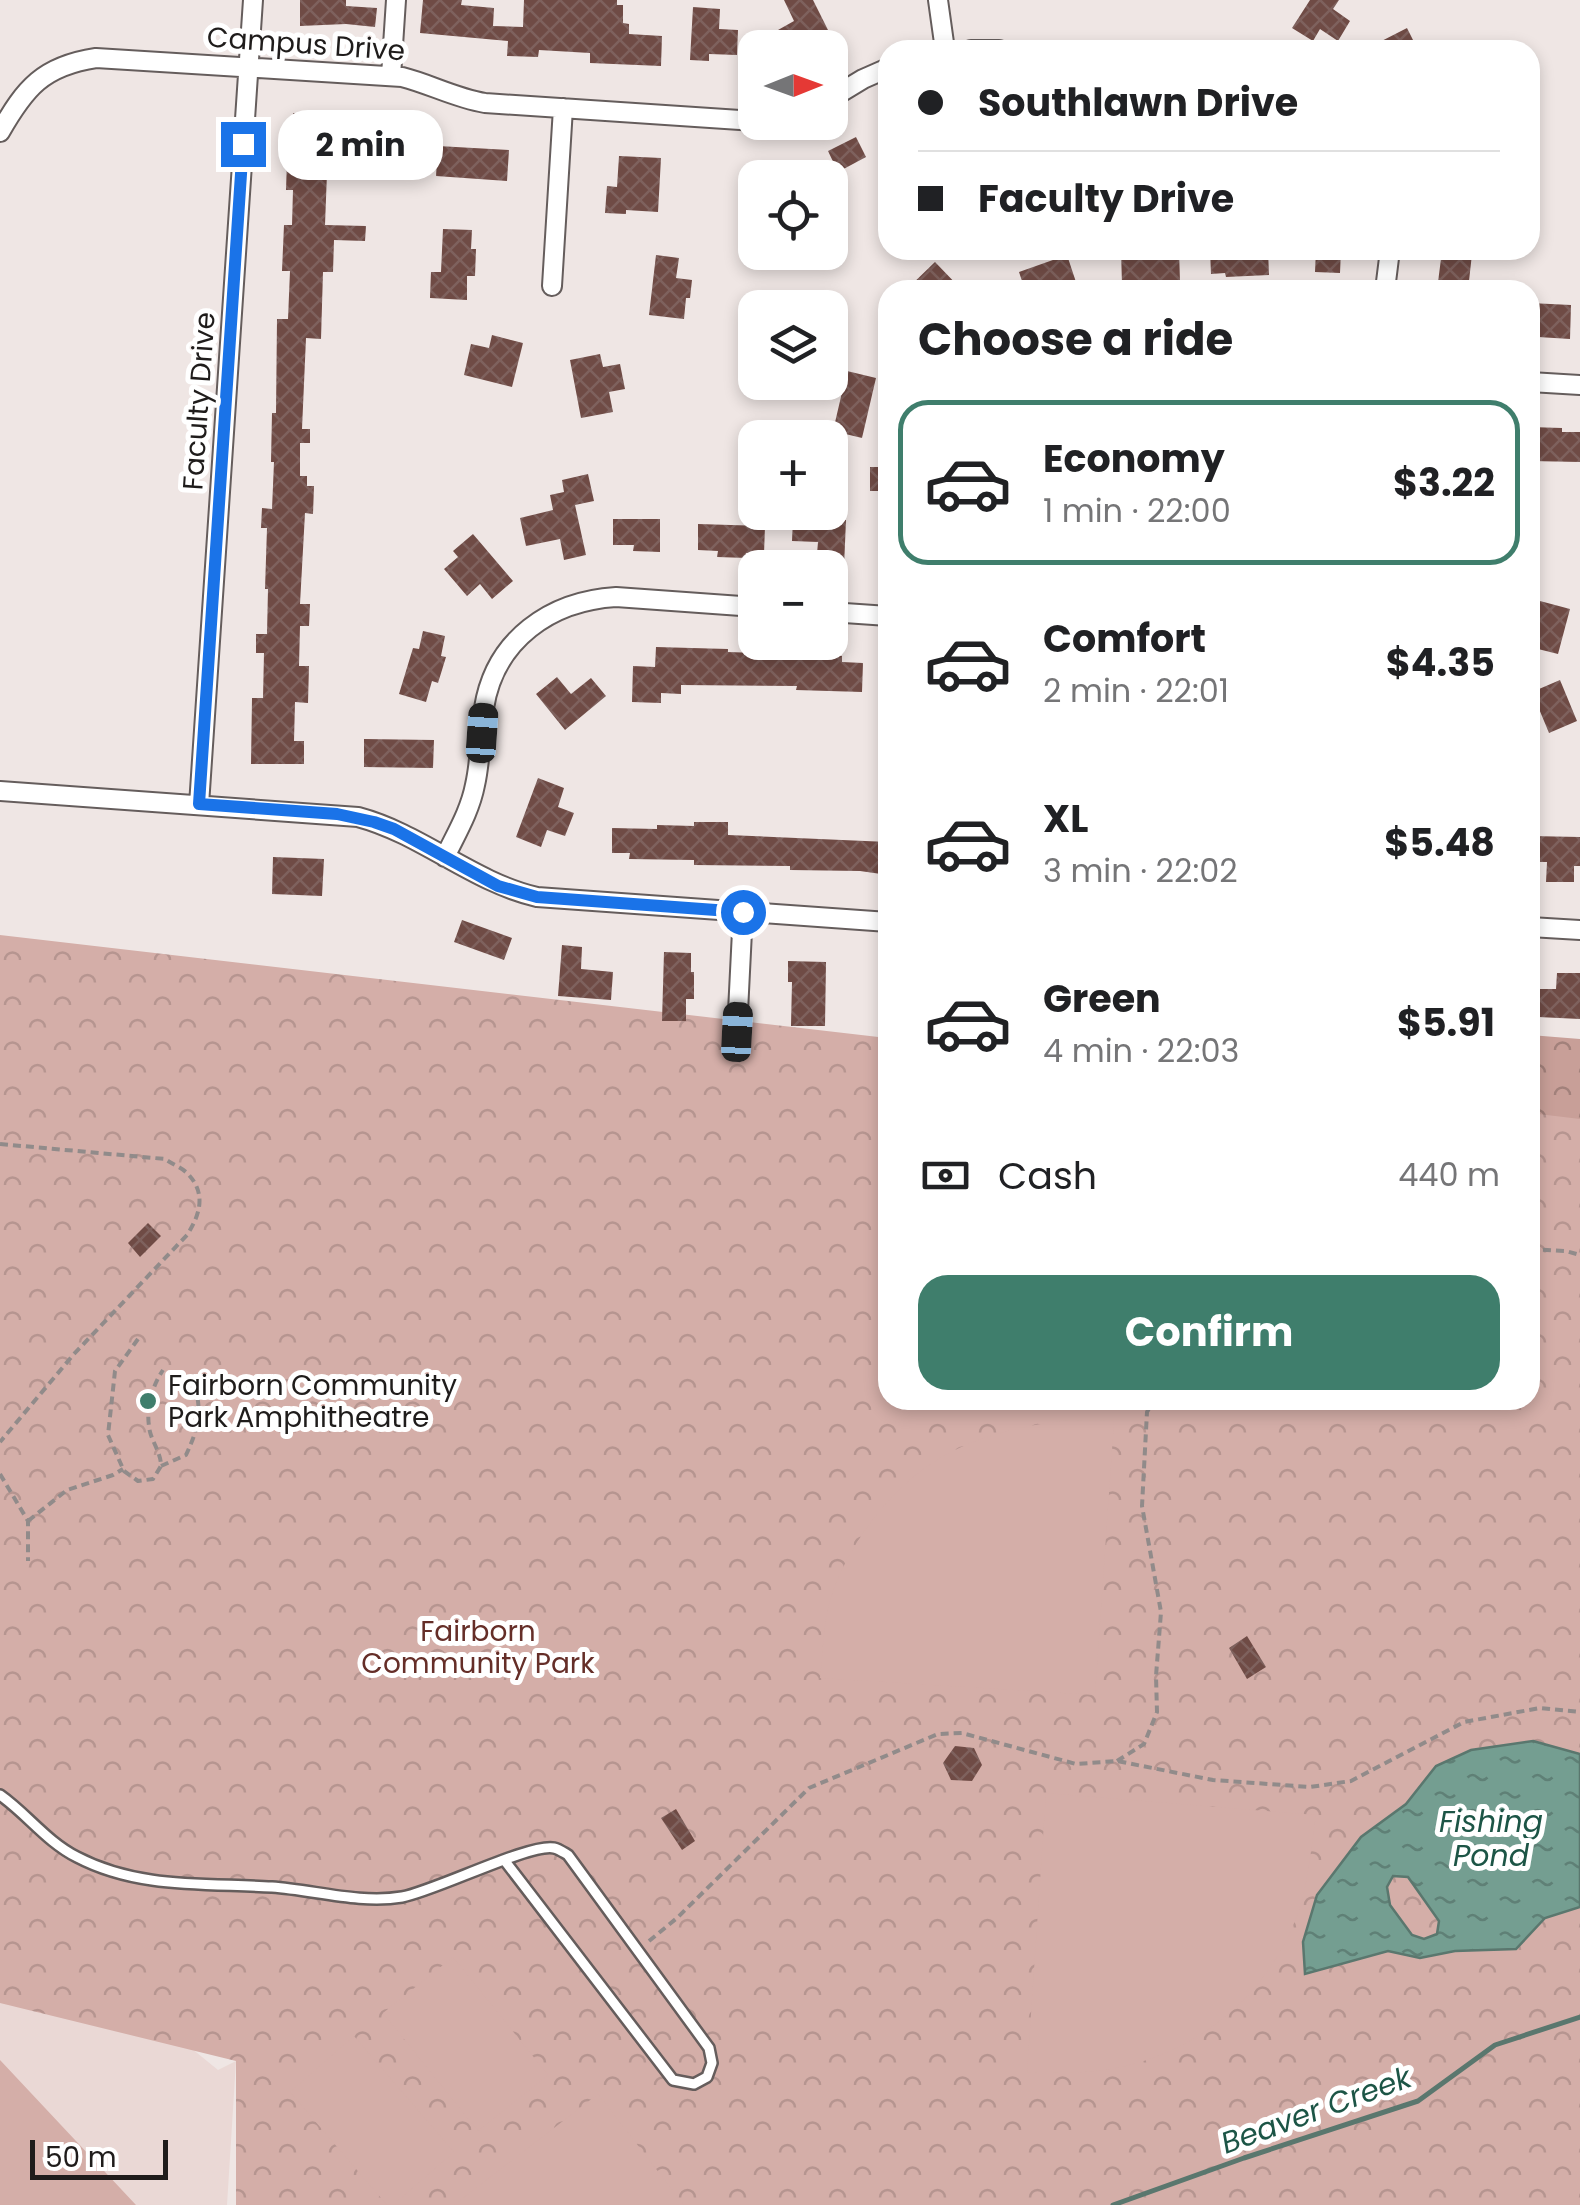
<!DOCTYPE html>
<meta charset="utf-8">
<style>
:root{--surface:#fff;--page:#f2f2f2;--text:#202124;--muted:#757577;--line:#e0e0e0;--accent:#3f7e6c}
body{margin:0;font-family:Poppins,sans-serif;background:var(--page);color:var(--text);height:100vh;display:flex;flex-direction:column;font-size:38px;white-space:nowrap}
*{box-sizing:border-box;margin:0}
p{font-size:32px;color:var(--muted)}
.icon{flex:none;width:55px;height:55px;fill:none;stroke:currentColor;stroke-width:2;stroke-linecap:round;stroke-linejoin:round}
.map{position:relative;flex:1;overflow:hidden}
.details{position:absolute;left:878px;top:280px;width:662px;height:1130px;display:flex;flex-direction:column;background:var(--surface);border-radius:30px;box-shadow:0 5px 15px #0003}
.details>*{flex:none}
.hud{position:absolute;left:878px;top:40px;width:662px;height:220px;border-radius:30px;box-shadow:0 5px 15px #0003;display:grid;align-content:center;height:220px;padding:0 40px;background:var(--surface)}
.needle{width:65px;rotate:89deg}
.buttons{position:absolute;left:738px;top:30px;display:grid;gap:20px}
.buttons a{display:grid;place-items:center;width:110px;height:110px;border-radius:20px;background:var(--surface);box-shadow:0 5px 15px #0003;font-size:50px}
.scale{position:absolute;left:30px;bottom:25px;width:138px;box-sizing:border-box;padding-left:10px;border:5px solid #1f1c1b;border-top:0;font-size:28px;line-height:35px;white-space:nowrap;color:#1f1c1b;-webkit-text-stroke:8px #fff;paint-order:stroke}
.end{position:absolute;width:45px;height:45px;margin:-22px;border:12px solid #1a73e8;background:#fff;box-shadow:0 0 0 5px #fff}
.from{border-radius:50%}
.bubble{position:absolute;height:70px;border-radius:30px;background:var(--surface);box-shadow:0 5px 15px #0003;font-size:32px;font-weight:700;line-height:70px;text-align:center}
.car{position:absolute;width:30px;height:60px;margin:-30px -15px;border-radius:12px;box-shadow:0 0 8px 2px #0007;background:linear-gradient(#222 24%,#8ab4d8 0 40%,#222 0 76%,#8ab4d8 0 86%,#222 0)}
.hud b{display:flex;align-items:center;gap:35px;height:95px;font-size:38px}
.hud b+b{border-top:2px solid var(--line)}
.hud i{width:25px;height:25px;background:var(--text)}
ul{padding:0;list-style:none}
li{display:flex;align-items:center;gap:30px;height:165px;margin:0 20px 15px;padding:0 20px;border:5px solid transparent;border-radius:30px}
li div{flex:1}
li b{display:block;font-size:38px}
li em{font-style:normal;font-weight:700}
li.current{border-color:var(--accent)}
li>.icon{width:90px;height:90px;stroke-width:1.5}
h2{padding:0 40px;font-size:45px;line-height:120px}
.pay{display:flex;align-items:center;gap:25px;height:110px;padding:0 40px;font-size:38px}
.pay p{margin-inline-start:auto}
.action{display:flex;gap:20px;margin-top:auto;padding:20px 40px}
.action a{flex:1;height:115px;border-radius:30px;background:var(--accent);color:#fff;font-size:40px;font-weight:700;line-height:115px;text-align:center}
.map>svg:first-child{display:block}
.built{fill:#ead8d5}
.forest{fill:url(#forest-crowns)}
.park{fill:url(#park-crowns)}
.pitch{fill:#d4aea8}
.water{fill:url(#water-ripples);stroke:#5a776e;stroke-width:2.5;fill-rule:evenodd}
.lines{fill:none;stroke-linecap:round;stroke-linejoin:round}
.stream{stroke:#5a776e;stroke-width:5}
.building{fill:url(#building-cross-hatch)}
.service-casing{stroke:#655d5c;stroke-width:14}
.minor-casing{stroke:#655d5c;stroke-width:22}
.path{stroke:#918b8a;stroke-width:4;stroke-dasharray:8 5;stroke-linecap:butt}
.service{stroke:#fff;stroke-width:9}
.minor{stroke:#fff;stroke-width:18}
.route{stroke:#1a73e8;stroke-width:12}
.poi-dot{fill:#3f7e6c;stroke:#fff;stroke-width:4}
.labels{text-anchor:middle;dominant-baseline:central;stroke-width:10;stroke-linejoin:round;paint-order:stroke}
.street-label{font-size:28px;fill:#1f1c1b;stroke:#fff}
.poi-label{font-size:28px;fill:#1f1c1b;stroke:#fff;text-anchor:start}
.park-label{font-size:28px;fill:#652e28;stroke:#fff}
.water-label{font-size:30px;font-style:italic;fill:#1c5546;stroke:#fff}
</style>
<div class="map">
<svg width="1580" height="2205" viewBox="0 0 1580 2205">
<defs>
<pattern id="forest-crowns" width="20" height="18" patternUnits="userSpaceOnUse" patternTransform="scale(2.5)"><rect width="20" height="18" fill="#c89f98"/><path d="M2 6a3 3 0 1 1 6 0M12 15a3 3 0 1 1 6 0" fill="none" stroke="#a2817b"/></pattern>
<pattern id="park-crowns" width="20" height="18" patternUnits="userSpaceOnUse" patternTransform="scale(2.5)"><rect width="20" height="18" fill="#d4aea8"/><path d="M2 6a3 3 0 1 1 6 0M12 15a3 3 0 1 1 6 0" fill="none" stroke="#b69590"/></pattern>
<pattern id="water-ripples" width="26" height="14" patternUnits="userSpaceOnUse" patternTransform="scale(2.5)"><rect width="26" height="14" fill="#749e91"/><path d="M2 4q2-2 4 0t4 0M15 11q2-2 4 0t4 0" fill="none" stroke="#5f8076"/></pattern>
<pattern id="building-cross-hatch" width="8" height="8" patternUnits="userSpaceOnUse" patternTransform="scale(2.5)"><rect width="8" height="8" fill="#6f4b45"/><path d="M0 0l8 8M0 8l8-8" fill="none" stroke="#7e615d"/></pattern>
</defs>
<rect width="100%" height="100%" fill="#efe6e4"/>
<path class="built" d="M0,1962l95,8 123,100 18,-9 -9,144h-227z"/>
<path class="forest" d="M1530,1035l50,4v87h-50z"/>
<path class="park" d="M0,935l887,103 1,362h642v-287l50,6v1086h-1344v-144l-236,-58z"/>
<path class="pitch" d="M1068,1420l46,1 -19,274 -275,-17c3,-25 3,-52 10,-77 16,-55 62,-116 112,-144 37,-22 84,-32 126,-37z
M1046,1793l270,22c-5,33 -8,75 -21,106 -32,79 -100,133 -184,148 -27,5 -57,3 -84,4z
M453,1957l95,118 -70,56 -95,-118z
M354,2036l100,116 -61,53h-6l-97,-113z
M0,2060l136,145h-136z
M598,2094l86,111h-230z"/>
<path class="water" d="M1533,1741l47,13v153l-35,11 -29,31 -61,2 -35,7 -32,-7 -83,23 -2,-32 14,-47 44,-58 45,-33 30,-38 35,-16zM1393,1876l15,1 31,44 -2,13 -13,5 -12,-4 -22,-30 -3,-18z"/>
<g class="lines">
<path class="stream" d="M1113,2205l131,-47 174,-57 77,-56 85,-28"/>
</g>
<path class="building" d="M300,0h46v6l31,2 -2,19 -29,-3 -46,2z
M423,0h39l-1,5 33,3 -1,18 30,1 1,-27h93v5h6v18l6,1v10l33,2 -1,30 -71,-3v-10l-51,-3 -1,7 -31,-1 1,-15 -88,-8z
M784,0h29l21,42 -10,6h-14l-3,-7 -13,7h-7l-9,-18 16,-9z
M1310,0h29l-6,9 17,12 -12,20 -18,-12 -7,12 -21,-13z
M693,7l27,2 -1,20 19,1 -1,25 -28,-1v7l-19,-1z
M1407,28l11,22h-54z
M293,113l47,1 -1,33h-11l-3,78 41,1 -1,15 -31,-1 -1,32h-10l-2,67 -15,-1 -4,91h8v14h-10v33h7v10h7l-1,28 -8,-1 -5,91h10l-1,22h-9l-1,40h10l-1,37 -13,-1 -1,39h10v23h-53l1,-66h11l1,-45h-8v-19h11l1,-45h-3l2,-61h-6l1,-20 10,1 2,-47h-3l1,-49h4l1,-94h11l2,-48h-8l2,-46h8l1,-35h-7l1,-30 5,1z
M856,137l10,20 -28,15 -10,-21z
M438,146l71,4 -2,31 -71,-5z
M619,156l42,2 -3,54 -32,-2v4l-21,-1 2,-27 10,1z
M443,229l29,1 -1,19h5l-1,27h-8v24l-37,-2 1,-26h10z
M1121,250h58l1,31 -58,3z
M1210,250h58l1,25 -43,2 -1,-4 -14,1z
M1316,250h25l-1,23 -25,-1z
M1442,251l30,3 -4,36h-31z
M656,255l23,3 -3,20 16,2 -2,18h-4l-2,21 -35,-4z
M1067,255l9,27 -24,8h-27l-6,-18z
M935,262l27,28h-56z
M1530,303l41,2 -1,34 -32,-2v-6h-8z
M492,335l31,8 -11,44 -48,-12 7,-31 18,4z
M600,354l3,13 17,-3 5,25 -16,3 4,20 -32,6 -11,-58z
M847,371l29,7 -14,60 -29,-7z
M1530,427l32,1v4h18v30l-50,-1z
M870,467h18v24h-18z
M588,474l6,27 -19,4 11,50 -22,5 -4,-21 -34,7 -6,-28 33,-8 -3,-15 14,-3 -2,-12z
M793,518l53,2 -2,47 -28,-1 2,-24 -26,-1z
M613,519h47v33l-27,-1 1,-6h-21z
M698,524l67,2 -1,28 -18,-1 1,5 -30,-1 1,-6 -20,-1z
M473,534l40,47 -21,18 -12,-15 -13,12 -23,-27 14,-12 -5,-6z
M1540,601l30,8 -12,45 -28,-7v-20l2,1z
M423,631l22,5 -4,20 5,1 -8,26 -6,-2 -6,21 -27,-8 14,-46 6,1z
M656,647l72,2v3l114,4v6l21,1 -1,29 -66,-2 1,-4 -116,-1v9l-20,-1v10l-29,-1 1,-36 22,1z
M557,677l14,17 20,-16 15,18 -41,34 -29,-36z
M1560,680l17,41 -28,12 -17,-41z
M364,739l70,1 -1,28 -69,-1z
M538,778l26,10 -6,19 16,6 -9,23 -18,-6 -6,17 -25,-10z
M694,822h34v13l160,7v33l-28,-4 -70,-1v-4l-96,-1v-5l-65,-1 1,-6h-18v-25l45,1v-4l37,1z
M1530,836l50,1v29h-6v16h-28l1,-20h-17z
M273,857l51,2 -2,37 -50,-2z
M462,920l50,18 -8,22 -50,-18z
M562,945l20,2 -1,22 32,3 -2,28 -53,-4z
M664,952l27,1v19h3v27h-8v22h-24z
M788,961l38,1 -1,64h-34l1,-44h-4z
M1557,973h23v46l-42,-2 1,-28h17z
M148,1223l13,13 -21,21 -12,-14z
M1247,1636l19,31 -19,12 -18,-31z
M955,1746l19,2 8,17 -10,16 -21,-1 -8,-17z
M676,1809l19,32 -13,9 -21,-32z"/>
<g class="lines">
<defs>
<path id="service" d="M0,1795c27,19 47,47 77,62 61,32 129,26 195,30 42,3 88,17 130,10 33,-6 128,-54 152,-49 5,1 9,4 14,7l141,193 3,15 -5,14 -13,7 -21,-4 -168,-219"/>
<path id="minor" d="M938,0l7,50
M971,50h28
M391,76l5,-76
M830,99l33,-20 25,-11
M0,132c25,-44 43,-66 96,-74l306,19c28,7 53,21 83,26l270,18
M552,286l11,-178
M1385,290l5,-40
M1530,382l50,3
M830,612l58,4
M0,791l358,26c64,17 114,65 179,80l351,25
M199,805l54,-805
M445,857c11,-23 25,-46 30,-72 6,-26 5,-52 9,-77 11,-69 67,-107 132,-111l139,10
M1530,927l50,3
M737,1032l6,-121"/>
</defs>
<use href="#service" class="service-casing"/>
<use href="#minor" class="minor-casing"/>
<path class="path" d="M0,1144l165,15c7,5 17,9 22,14 20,20 13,42 0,62l-113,119 -74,88
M1530,1249l36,2 14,4
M138,1339l-23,32 -7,64 16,36 14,10 15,-2 8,-13c0,-15 -11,-26 -12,-40 -3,-20 4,-41 14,-56
M161,1466l25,-11c13,-28 17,-45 7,-74
M0,1474l28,47v40
M28,1521l39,-31 46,-15 10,-6
M1117,1761l27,-17 13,-32 -1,-36 5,-64 -19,-106 5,-94 7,-12
M649,1941l28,-23 132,-130 129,-54 24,-1 114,31 41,-3 96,19 97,7 41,-6 113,-59 76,-14 40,4"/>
<use href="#service" class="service"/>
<use href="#minor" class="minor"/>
</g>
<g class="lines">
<path class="route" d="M243,144l-44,660 138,10 37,8 20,7 104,57 39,11 206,15"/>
</g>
<circle class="poi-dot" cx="148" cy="1401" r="10"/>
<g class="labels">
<g class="street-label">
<text transform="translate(306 44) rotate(4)">Campus Drive</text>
<text transform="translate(199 401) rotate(-86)">Faculty Drive</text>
</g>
<g class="poi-label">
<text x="168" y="1385">Fairborn Community<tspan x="168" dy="32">Park Amphitheatre</tspan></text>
</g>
<g class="park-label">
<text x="478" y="1631">Fairborn<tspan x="478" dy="32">Community Park</tspan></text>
</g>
<g class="water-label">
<text x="1491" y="1821">Fishing<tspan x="1491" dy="34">Pond</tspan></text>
<text transform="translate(1316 2110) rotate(-20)">Beaver Creek</text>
</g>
</g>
</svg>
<div class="buttons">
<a><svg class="needle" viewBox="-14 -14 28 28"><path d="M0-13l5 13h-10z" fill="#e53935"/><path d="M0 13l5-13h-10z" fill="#757577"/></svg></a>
<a><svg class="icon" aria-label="locate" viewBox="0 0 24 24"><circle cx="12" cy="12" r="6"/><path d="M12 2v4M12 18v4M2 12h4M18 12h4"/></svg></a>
<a><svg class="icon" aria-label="layers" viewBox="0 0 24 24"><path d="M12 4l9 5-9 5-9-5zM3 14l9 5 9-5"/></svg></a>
<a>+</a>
<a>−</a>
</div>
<div class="scale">50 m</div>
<i class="end from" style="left:743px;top:912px"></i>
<i class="end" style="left:243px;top:144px"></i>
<div class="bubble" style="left:278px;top:110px;width:165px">2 min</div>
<i class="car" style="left:482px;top:733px;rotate:4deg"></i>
<i class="car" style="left:737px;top:1032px;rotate:3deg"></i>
<div class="hud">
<b><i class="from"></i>Southlawn Drive</b>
<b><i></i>Faculty Drive</b>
</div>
<section class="details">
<h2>Choose a ride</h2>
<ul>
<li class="current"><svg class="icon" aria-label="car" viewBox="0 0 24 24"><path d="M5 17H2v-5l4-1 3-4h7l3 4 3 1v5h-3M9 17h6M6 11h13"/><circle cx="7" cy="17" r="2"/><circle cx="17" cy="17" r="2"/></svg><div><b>Economy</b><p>1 min · 22:00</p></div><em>$3.22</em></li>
<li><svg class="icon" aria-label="car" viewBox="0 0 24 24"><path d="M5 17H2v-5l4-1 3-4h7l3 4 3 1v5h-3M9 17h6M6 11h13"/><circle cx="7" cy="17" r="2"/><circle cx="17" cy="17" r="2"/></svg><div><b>Comfort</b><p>2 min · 22:01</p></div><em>$4.35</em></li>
<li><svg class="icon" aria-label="car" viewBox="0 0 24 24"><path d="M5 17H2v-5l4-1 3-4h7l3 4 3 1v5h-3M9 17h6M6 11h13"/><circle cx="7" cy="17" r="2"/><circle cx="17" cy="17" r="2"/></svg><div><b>XL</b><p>3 min · 22:02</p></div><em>$5.48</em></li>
<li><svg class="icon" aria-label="car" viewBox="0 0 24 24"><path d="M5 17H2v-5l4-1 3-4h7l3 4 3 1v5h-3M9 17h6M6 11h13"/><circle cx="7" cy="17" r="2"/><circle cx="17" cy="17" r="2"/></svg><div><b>Green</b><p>4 min · 22:03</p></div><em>$5.91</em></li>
</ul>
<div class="pay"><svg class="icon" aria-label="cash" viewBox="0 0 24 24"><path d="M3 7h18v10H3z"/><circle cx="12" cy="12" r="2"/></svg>Cash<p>440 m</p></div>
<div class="action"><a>Confirm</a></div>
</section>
</div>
